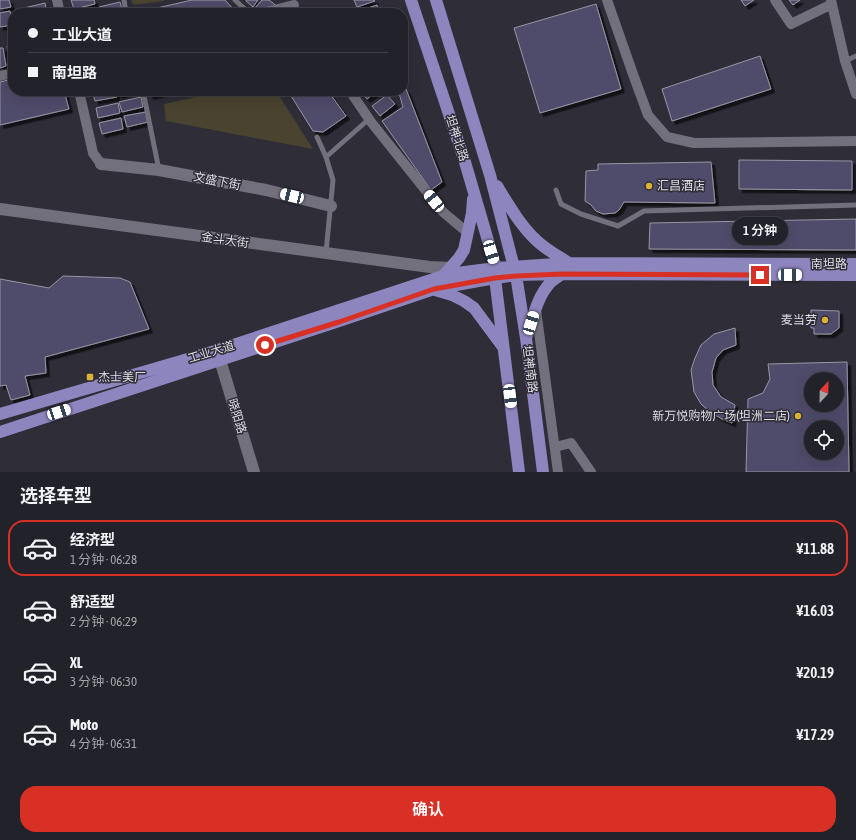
<!DOCTYPE html>
<html lang="zh">
<meta charset="utf-8">
<style>
:root{--surface:#22222a;--page:#2e2f36;--text:#f1f3f6;--muted:#a2a4a8;--line:#3f3f47;--accent:#d93025}
body{margin:0;font-family:"Asap Condensed","Noto Sans SC",sans-serif;background:var(--page);color:var(--text);height:100vh;display:flex;flex-direction:column;font-size:15px;white-space:nowrap}
*{box-sizing:border-box;margin:0}
p{font-size:13px;color:var(--muted)}
.icon{flex:none;width:22px;height:22px;fill:none;stroke:currentColor;stroke-width:2;stroke-linecap:round;stroke-linejoin:round}
.map{position:relative;height:472px;overflow:hidden}
.details{display:flex;flex-direction:column;background:var(--surface);flex:1}
.details>*{flex:none}
.top-card{position:absolute;left:8px;top:8px;width:400px;height:88px;border-radius:16px;box-shadow:0 4px 16px #0002,0 0 0 1px var(--line);display:grid;align-content:center;height:88px;padding:0 20px;background:var(--surface)}
.needle{width:26px;rotate:22deg}
.buttons{position:absolute;left:804px;top:372px;display:grid;gap:8px}
.buttons a{display:grid;place-items:center;width:40px;height:40px;border-radius:50%;background:var(--surface);box-shadow:0 4px 16px #0002,0 0 0 1px var(--line);font-size:20px}
.end{position:absolute;width:18px;height:18px;margin:-9px;border:5px solid #d93025;background:#fff;box-shadow:0 0 0 2px #fff}
.from{border-radius:50%}
.bubble{position:absolute;height:28px;border-radius:14px;background:var(--surface);box-shadow:0 4px 16px #0002,0 0 0 1px var(--line);font-size:13px;font-weight:600;line-height:28px;text-align:center}
.car{position:absolute;width:12px;height:24px;margin:-12px -6px;border-radius:5px;box-shadow:0 0 3px 1px #0007;background:linear-gradient(#fff 24%,#345 0 40%,#fff 0 76%,#345 0 86%,#fff 0)}
.top-card b{display:flex;align-items:center;gap:14px;height:38px;font-size:15px}
.top-card b+b{border-top:1px solid var(--line)}
.top-card i{width:10px;height:10px;background:var(--text)}
ul{padding:0;list-style:none}
li{display:flex;align-items:center;gap:12px;height:56px;margin:0 8px 6px;padding:0 12px;border:2px solid transparent;border-radius:16px}
li div{flex:1}
li b{display:block;font-size:15px}
li em{font-style:normal;font-weight:600}
li.on{border-color:var(--accent)}
li>.icon{width:36px;height:36px;stroke-width:1.5}
h2{padding:0 20px;font-size:18px;line-height:48px}
.cta{display:flex;gap:8px;margin-top:auto;padding:8px 20px}
.cta a{flex:1;height:46px;border-radius:16px;background:var(--accent);color:#fff;font-size:16px;font-weight:600;line-height:46px;text-align:center}
.map>svg:first-child{display:block}
.green{fill:#4a432f}
.building{fill:#4f4b6b;stroke:#9897a3;fill-rule:evenodd;filter:url(#shadow)}
.lines{fill:none;stroke-linecap:round;stroke-linejoin:round}
.lane{stroke:#71707c;stroke-width:5}
.street{stroke:#71707c;stroke-width:10}
.secondary{stroke:#71707c;stroke-width:12}
.primary{stroke:#8d85bd;stroke-width:12}
.route{stroke:#d93025;stroke-width:5}
.poi-dot{fill:#dbb233;stroke:#2e2d38;stroke-width:1.5}
.labels{text-anchor:middle;dominant-baseline:central;stroke-width:3;stroke-linejoin:round;paint-order:stroke}
.street-label{font-size:12px;fill:#dedee4;stroke:#2e2d38}
.poi-label{font-size:12px;fill:#dedee4;stroke:#2e2d38;text-anchor:start}
</style>
<div class="map">
<svg width="856" height="472" viewBox="0 0 856 472">
<defs>
<filter id="shadow"><feDropShadow dx="3.5" dy="3.5" stdDeviation="0" flood-color="#0009"/></filter>
</defs>
<rect width="100%" height="100%" fill="#2e2d38"/>
<path class="green" d="M131,0h33v1l-31,4z
M224,91h52l37,58 -147,-28 -2,-17z"/>
<path class="building" d="M0,0h9l2,7 -11,2z
M71,0h23l1,4 -21,5z
M192,0h33l12,13h-102z
M246,0h12l-5,7 -7,-6z
M262,0h7l9,7 -24,2z
M354,0h20l1,1 -18,6z
M741,0h13l-9,6z
M789,0h11l-7,5z
M120,2l3,11h-23l-1,-6z
M45,3l2,10h-22l-1,-5z
M596,4l25,85 -81,24 -26,-85z
M377,5l2,8h-19l-1,-2z
M96,9v4h-17z
M10,11l3,14 -13,2v-14z
M13,45v19l-3,1 -3,-19z
M0,48h3l3,18 -6,2z
M760,56l11,33 -99,32 -10,-32z
M13,79v12h51l5,18 -69,16v-43z
M406,89l36,93 -11,8 -49,-69 21,-14 -4,-14z
M92,91h23l2,6 -22,4z
M118,91h19l-18,4z
M149,91h22l-21,5z
M288,91h40l18,25 -23,16 -10,-1z
M360,91h18l-11,8z
M387,95l8,9 -15,12 -8,-10z
M141,97l2,10 -21,5 -3,-10z
M118,103l2,10 -22,5 -2,-10z
M146,112l2,10 -21,5 -3,-11z
M121,118l2,11 -21,5 -3,-11z
M739,160l113,1v29l-113,-1z
M711,162l4,41 -91,-1 -5,8 -4,3 -12,1 -7,-3 -5,-6 -6,-4 1,-30 12,-1v-6z
M856,219v31l-207,-1 1,-26z
M63,276l57,2 10,4 19,47 -104,28 1,16 -21,3 5,19 -19,5 -5,-15 -6,1v-107l49,9z
M811,310l28,1v17l-8,6h-17v-6h-3z
M735,328l1,17 -13,5 -7,8 -4,14 1,13 8,12 14,8 -3,18 -10,-4 -12,-7 -9,-8 -7,-12 -3,-22 4,-12 6,-13 13,-11z
M847,362l2,110h-103l2,-73 15,-6 7,-14 -2,-15zM811,379h26v26h-26zM811,427h26v26h-26z"/>
<g class="lines">
<path class="lane" d="M124,0l2,13
M235,0l14,13
M845,61l11,-5
M143,91l16,79
M317,137l9,20 7,23 -7,72
M326,157l43,-38
M556,190l5,14 20,10 37,12 26,-15 212,-6"/>
<path class="street" d="M57,0l3,13
M607,0l27,77 14,38 19,22 27,6 162,-2
M775,0l16,24 41,-20
M831,0l14,61 11,33
M262,13l32,-8
M0,76l13,-3
M79,91l14,62 8,11
M350,91l21,31 72,90 25,21
M536,310l22,162
M555,447l16,-4 20,29"/>
<path class="secondary" d="M101,164l58,6 107,20 65,16
M0,209l430,58 20,1
M220,360l34,112"/>
<path class="primary" d="M411,0l54,162 31,106 -1,10 24,194
M436,0l54,175 26,100 10,63 17,134
M497,186c11,18 23,39 39,54 9,9 22,16 33,23
M443,276l16,-18 5,-8 8,-37 1,-14
M435,290l17,5 12,6 10,7 29,39
M527,335c6,-17 10,-38 23,-52 3,-4 8,-6 12,-9
M0,414l215,-63 234,-77 47,-6 73,-5 287,1
M0,432l339,-111 95,-32 61,-11 21,-3 46,-1 294,1"/>
</g>
<g class="lines">
<path class="route" d="M265,345l74,-23 95,-33 61,-11 21,-2 46,-2 198,1"/>
</g>
<g class="poi-dot">
<circle cx="649" cy="186" r="4"/>
<circle cx="825" cy="320" r="4"/>
<rect x="86" y="373" width="8" height="8" rx="2"/>
<circle cx="798" cy="416" r="4"/>
</g>
<g class="labels">
<g class="street-label">
<text transform="translate(457 138) rotate(72)">坦神北路</text>
<text transform="translate(217 181) rotate(11)">文盛下街</text>
<text transform="translate(225 240) rotate(8)">金斗大街</text>
<text x="829" y="264">南坦路</text>
<text transform="translate(211 352) rotate(-17)">工业大道</text>
<text transform="translate(530 369) rotate(83)">坦神南路</text>
<text transform="translate(237 416) rotate(73)">晓阳路</text>
</g>
<g class="poi-label">
<text x="657" y="186">汇昌酒店</text>
<text x="817" y="320" text-anchor="end">麦当劳</text>
<text x="98" y="377">杰士美厂</text>
<text x="790" y="416" text-anchor="end">新万悦购物广场(坦洲二店)</text>
</g>
</g>
</svg>
<div class="buttons">
<a><svg class="needle" viewBox="-14 -14 28 28"><path d="M0-13l5 13h-10z" fill="#e53935"/><path d="M0 13l5-13h-10z" fill="#a2a4a8"/></svg></a>
<a><svg class="icon" aria-label="locate" viewBox="0 0 24 24"><circle cx="12" cy="12" r="6"/><path d="M12 2v4M12 18v4M2 12h4M18 12h4"/></svg></a>
</div>
<i class="end from" style="left:265px;top:345px"></i>
<i class="end" style="left:760px;top:275px"></i>
<div class="bubble" style="left:732px;top:217px;width:56px">1 分钟</div>
<i class="car" style="left:292px;top:196px;rotate:284deg"></i>
<i class="car" style="left:434px;top:201px;rotate:321deg"></i>
<i class="car" style="left:491px;top:252px;rotate:163deg"></i>
<i class="car" style="left:790px;top:275px;rotate:90deg"></i>
<i class="car" style="left:531px;top:323px;rotate:17deg"></i>
<i class="car" style="left:510px;top:396px;rotate:173deg"></i>
<i class="car" style="left:59px;top:412px;rotate:72deg"></i>
<div class="top-card">
<b><i class="from"></i>工业大道</b>
<b><i></i>南坦路</b>
</div>
</div>
<section class="details">
<h2>选择车型</h2>
<ul>
<li class="on"><svg class="icon" aria-label="car" viewBox="0 0 24 24"><path d="M5 17H2v-5l4-1 3-4h7l3 4 3 1v5h-3M9 17h6M6 11h13"/><circle cx="7" cy="17" r="2"/><circle cx="17" cy="17" r="2"/></svg><div><b>经济型</b><p>1 分钟 · 06:28</p></div><em>¥11.88</em></li>
<li><svg class="icon" aria-label="car" viewBox="0 0 24 24"><path d="M5 17H2v-5l4-1 3-4h7l3 4 3 1v5h-3M9 17h6M6 11h13"/><circle cx="7" cy="17" r="2"/><circle cx="17" cy="17" r="2"/></svg><div><b>舒适型</b><p>2 分钟 · 06:29</p></div><em>¥16.03</em></li>
<li><svg class="icon" aria-label="car" viewBox="0 0 24 24"><path d="M5 17H2v-5l4-1 3-4h7l3 4 3 1v5h-3M9 17h6M6 11h13"/><circle cx="7" cy="17" r="2"/><circle cx="17" cy="17" r="2"/></svg><div><b>XL</b><p>3 分钟 · 06:30</p></div><em>¥20.19</em></li>
<li><svg class="icon" aria-label="car" viewBox="0 0 24 24"><path d="M5 17H2v-5l4-1 3-4h7l3 4 3 1v5h-3M9 17h6M6 11h13"/><circle cx="7" cy="17" r="2"/><circle cx="17" cy="17" r="2"/></svg><div><b>Moto</b><p>4 分钟 · 06:31</p></div><em>¥17.29</em></li>
</ul>
<div class="cta"><a>确认</a></div>
</section>
